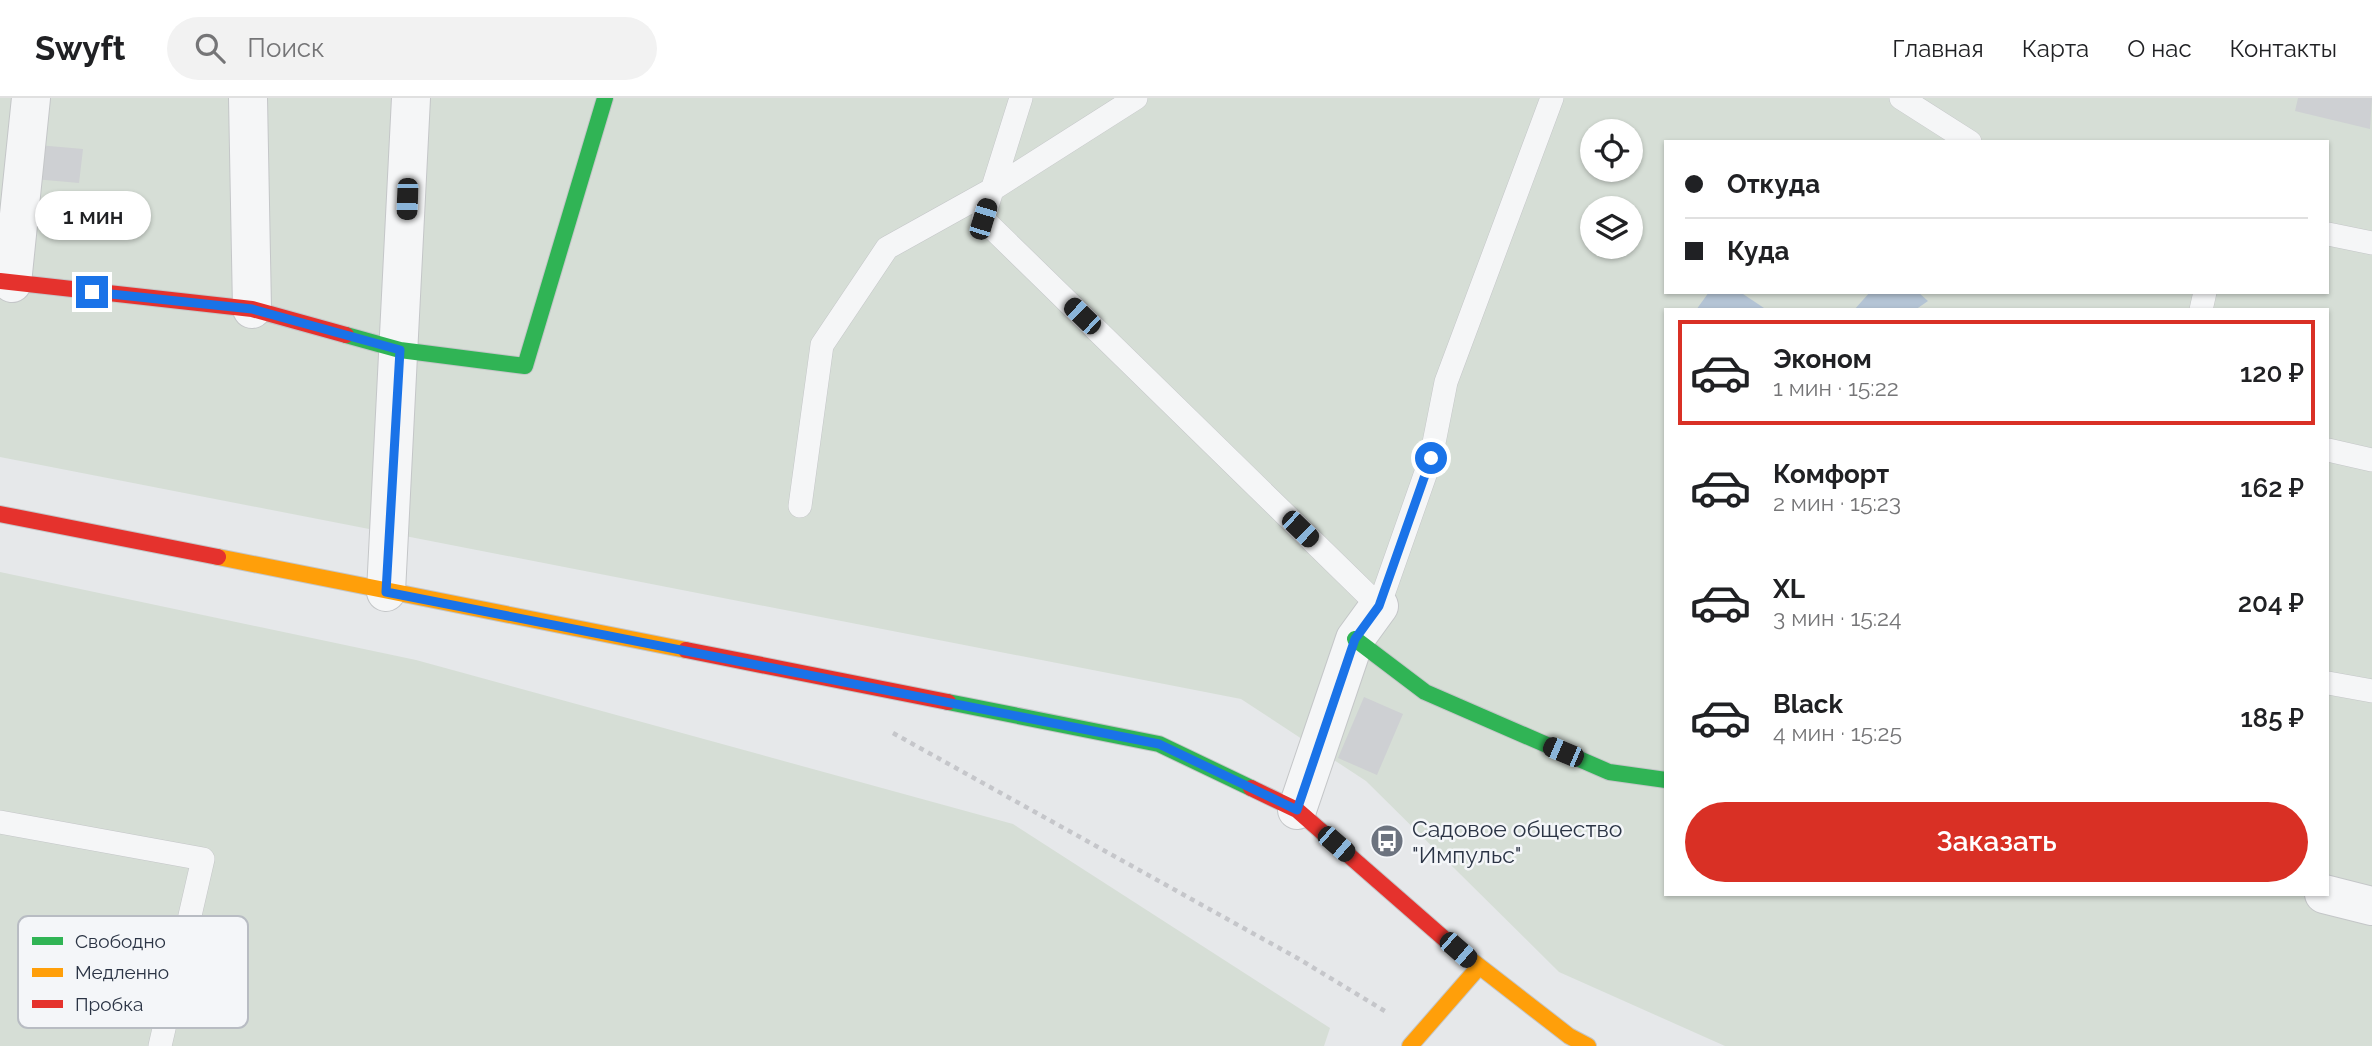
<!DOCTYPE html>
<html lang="ru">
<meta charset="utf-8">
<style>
:root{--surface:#fff;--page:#f2f2f2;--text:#202124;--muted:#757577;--line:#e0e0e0;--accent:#d93025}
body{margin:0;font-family:Raleway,sans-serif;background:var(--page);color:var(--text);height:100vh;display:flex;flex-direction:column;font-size:26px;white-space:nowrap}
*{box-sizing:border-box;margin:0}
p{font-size:23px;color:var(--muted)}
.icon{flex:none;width:38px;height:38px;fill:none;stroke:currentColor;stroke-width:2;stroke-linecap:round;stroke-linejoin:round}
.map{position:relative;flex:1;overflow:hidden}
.sheet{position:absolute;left:1664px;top:210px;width:665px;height:588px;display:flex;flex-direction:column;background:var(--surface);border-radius:0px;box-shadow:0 2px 5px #0004}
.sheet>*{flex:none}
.guide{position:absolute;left:1664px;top:42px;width:665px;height:154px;border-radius:0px;box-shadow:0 2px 5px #0004;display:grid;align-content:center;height:154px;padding:0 21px;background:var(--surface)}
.controls{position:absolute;left:1580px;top:21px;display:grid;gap:14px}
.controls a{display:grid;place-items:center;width:63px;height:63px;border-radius:50%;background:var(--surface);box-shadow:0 2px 5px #0004;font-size:35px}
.end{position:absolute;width:32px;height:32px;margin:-16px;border:9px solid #1a73e8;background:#fff;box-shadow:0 0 0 4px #fff}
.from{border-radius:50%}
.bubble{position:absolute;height:49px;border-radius:24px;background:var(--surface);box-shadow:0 2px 5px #0004;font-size:23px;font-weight:600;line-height:49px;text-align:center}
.car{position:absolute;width:21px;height:42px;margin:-21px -10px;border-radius:9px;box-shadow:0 0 5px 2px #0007;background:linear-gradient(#222 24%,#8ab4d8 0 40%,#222 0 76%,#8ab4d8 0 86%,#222 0)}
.guide b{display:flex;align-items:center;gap:24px;height:66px;font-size:26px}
.guide b+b{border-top:2px solid var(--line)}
.guide i{width:18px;height:18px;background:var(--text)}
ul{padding:12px 0 0;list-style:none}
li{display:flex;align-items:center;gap:21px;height:105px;margin:0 14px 10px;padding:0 7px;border:4px solid transparent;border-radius:0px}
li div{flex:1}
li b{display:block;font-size:26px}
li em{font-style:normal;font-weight:600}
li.active{border-color:var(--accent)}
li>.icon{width:63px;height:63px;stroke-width:1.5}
.primary-button{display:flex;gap:14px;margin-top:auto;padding:14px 21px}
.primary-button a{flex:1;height:80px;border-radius:42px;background:var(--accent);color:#fff;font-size:28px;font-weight:600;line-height:80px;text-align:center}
header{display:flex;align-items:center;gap:42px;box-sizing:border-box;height:98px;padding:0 35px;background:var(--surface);border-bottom:2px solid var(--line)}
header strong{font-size:33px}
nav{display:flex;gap:38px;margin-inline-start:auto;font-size:24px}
.search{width:490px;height:63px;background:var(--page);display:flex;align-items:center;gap:18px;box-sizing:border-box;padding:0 24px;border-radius:38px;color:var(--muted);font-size:26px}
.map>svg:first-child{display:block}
.green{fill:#d6ded6;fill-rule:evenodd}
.water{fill:#b4c4d5}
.building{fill:#ced0d3}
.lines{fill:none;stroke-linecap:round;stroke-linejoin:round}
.lane-casing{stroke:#c4c6c8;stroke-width:24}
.street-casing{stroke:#c4c6c8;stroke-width:40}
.fast-casing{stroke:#c4c6c8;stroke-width:18}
.slow-casing{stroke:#c4c6c8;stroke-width:18}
.jam-casing{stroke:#c4c6c8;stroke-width:18}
.path{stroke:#c5c6ca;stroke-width:4.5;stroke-dasharray:5 5;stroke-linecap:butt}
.lane{stroke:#f5f6f7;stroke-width:23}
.street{stroke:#f5f6f7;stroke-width:38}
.fast{stroke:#30b455;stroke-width:16}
.slow{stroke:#ff9f0a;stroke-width:16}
.jam{stroke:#e5322d;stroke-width:16}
.route{stroke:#1a73e8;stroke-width:9}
.labels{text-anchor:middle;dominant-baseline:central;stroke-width:5;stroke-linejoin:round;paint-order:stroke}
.poi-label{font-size:23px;fill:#2b3445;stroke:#f4f6f9;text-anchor:start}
.key{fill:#f4f6f9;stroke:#b8bcc3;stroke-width:2}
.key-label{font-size:19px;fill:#2b3445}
</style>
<header>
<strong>Swyft</strong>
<div class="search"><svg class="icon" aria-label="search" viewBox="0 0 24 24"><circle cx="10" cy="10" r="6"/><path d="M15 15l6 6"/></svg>Поиск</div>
<nav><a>Главная</a><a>Карта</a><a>О нас</a><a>Контакты</a></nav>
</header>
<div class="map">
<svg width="2372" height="948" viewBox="0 0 2372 948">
<rect width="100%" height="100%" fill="#e6e8ea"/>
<path class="green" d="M0,0h2372v948h-647l-166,-74 -193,-191 -125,-82 -1241,-242zM1592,33h39v39h-39zM1666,44h662v150h-662zM1592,110h39v39h-39zM1666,212h662v584h-662z
M0,474l416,88 597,164 317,204 -6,18h-1324z"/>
<path class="water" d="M1709,194h31l27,18h-71z
M1870,194h48l10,9 -13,9h-61z"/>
<path class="building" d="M2298,0h74l-2,31 -75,-18z
M38,47l45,4 -4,34 -45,-4z
M1364,599l39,17 -26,61 -39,-17z"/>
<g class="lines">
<defs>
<path id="lane" d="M1021,0l-38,121 396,387 52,-148 15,-76 106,-284
M1901,0l69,44
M2328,136l44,9
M2201,212l4,-18
M2328,352l44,10
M800,408l22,-161 65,-97 106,-59 143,-91
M2328,585l44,8
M0,724l203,37 -43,187"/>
<path id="street" d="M248,0l4,211
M12,185l19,-185
M386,494l25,-494
M1297,712l58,-171 24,-33
M2324,796l48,12"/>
<path id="fast" d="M346,237l54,15 125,16 80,-268
M1355,541l70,53 184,80 57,8
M948,604l211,42 92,44"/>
<path id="slow" d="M218,459l468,93
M1448,844l121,94 19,10
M1410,948l68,-78"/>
<path id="jam" d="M0,183l252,28 94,26
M0,416l218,43
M686,552l262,52
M1251,690l46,22 151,132"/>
</defs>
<use href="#lane" class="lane-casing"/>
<use href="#street" class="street-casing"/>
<use href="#fast" class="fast-casing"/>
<use href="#slow" class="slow-casing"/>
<use href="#jam" class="jam-casing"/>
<path class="path" d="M893,635l406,226 89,54"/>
<use href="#lane" class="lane"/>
<use href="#street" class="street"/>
<use href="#fast" class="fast"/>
<use href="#slow" class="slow"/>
<use href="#jam" class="jam"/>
</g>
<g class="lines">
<path class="route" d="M92,194l160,17 148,41 -14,242 773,152 138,66 58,-171 24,-33 52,-148"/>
</g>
<defs>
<symbol id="bus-disc" viewBox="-11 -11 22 22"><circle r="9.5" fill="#6c737f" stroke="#f4f6f9"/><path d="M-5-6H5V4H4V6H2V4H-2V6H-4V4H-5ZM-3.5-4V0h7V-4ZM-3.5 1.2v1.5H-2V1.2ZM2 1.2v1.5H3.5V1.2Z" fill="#fff"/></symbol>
</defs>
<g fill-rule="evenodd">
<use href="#bus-disc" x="1368" y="724" width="38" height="38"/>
</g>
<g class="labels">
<g class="poi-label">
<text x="1412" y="730">Садовое общество<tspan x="1412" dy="26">"Импульс"</tspan></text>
</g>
</g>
<rect x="18" y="818" width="230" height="112" rx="10" class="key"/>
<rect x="32" y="839" width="31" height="8" fill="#30b455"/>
<rect x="32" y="870" width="31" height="9" fill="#ff9f0a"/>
<rect x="32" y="902" width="31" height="8" fill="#e5322d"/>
<g class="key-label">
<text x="75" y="850">Свободно</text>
<text x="75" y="881">Медленно</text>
<text x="75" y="913">Пробка</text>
</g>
</svg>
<div class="controls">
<a><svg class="icon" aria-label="locate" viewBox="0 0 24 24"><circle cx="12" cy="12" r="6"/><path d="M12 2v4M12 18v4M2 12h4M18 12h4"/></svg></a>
<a><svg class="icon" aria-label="layers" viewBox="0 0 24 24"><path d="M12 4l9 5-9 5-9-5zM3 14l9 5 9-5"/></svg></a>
</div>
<i class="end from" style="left:1431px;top:360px"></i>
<i class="end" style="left:92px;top:194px"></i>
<div class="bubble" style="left:35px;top:93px;width:116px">1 мин</div>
<i class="car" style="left:407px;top:101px;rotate:182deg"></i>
<i class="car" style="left:983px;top:121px;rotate:17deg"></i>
<i class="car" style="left:1082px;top:218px;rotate:314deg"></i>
<i class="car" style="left:1300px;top:431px;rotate:134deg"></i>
<i class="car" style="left:1563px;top:654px;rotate:293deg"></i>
<i class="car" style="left:1336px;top:746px;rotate:131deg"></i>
<i class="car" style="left:1458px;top:852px;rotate:131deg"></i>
<div class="guide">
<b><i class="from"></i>Откуда</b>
<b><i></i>Куда</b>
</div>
<section class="sheet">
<ul>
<li class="active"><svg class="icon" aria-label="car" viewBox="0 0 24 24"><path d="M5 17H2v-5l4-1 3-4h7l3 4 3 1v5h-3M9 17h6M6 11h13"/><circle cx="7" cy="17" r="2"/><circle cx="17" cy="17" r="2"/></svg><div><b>Эконом</b><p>1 мин · 15:22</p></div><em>120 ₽</em></li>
<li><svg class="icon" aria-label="car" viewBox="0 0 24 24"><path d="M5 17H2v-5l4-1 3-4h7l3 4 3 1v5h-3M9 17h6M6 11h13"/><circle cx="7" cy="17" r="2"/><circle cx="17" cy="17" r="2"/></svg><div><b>Комфорт</b><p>2 мин · 15:23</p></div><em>162 ₽</em></li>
<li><svg class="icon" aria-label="car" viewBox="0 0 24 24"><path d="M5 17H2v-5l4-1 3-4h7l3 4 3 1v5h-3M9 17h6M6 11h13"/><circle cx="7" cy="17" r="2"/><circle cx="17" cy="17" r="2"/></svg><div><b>XL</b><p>3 мин · 15:24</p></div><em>204 ₽</em></li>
<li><svg class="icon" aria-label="car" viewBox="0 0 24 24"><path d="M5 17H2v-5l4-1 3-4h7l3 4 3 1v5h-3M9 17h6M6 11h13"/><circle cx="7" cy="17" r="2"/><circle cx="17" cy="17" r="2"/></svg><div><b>Black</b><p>4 мин · 15:25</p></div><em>185 ₽</em></li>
</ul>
<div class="primary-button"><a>Заказать</a></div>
</section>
</div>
